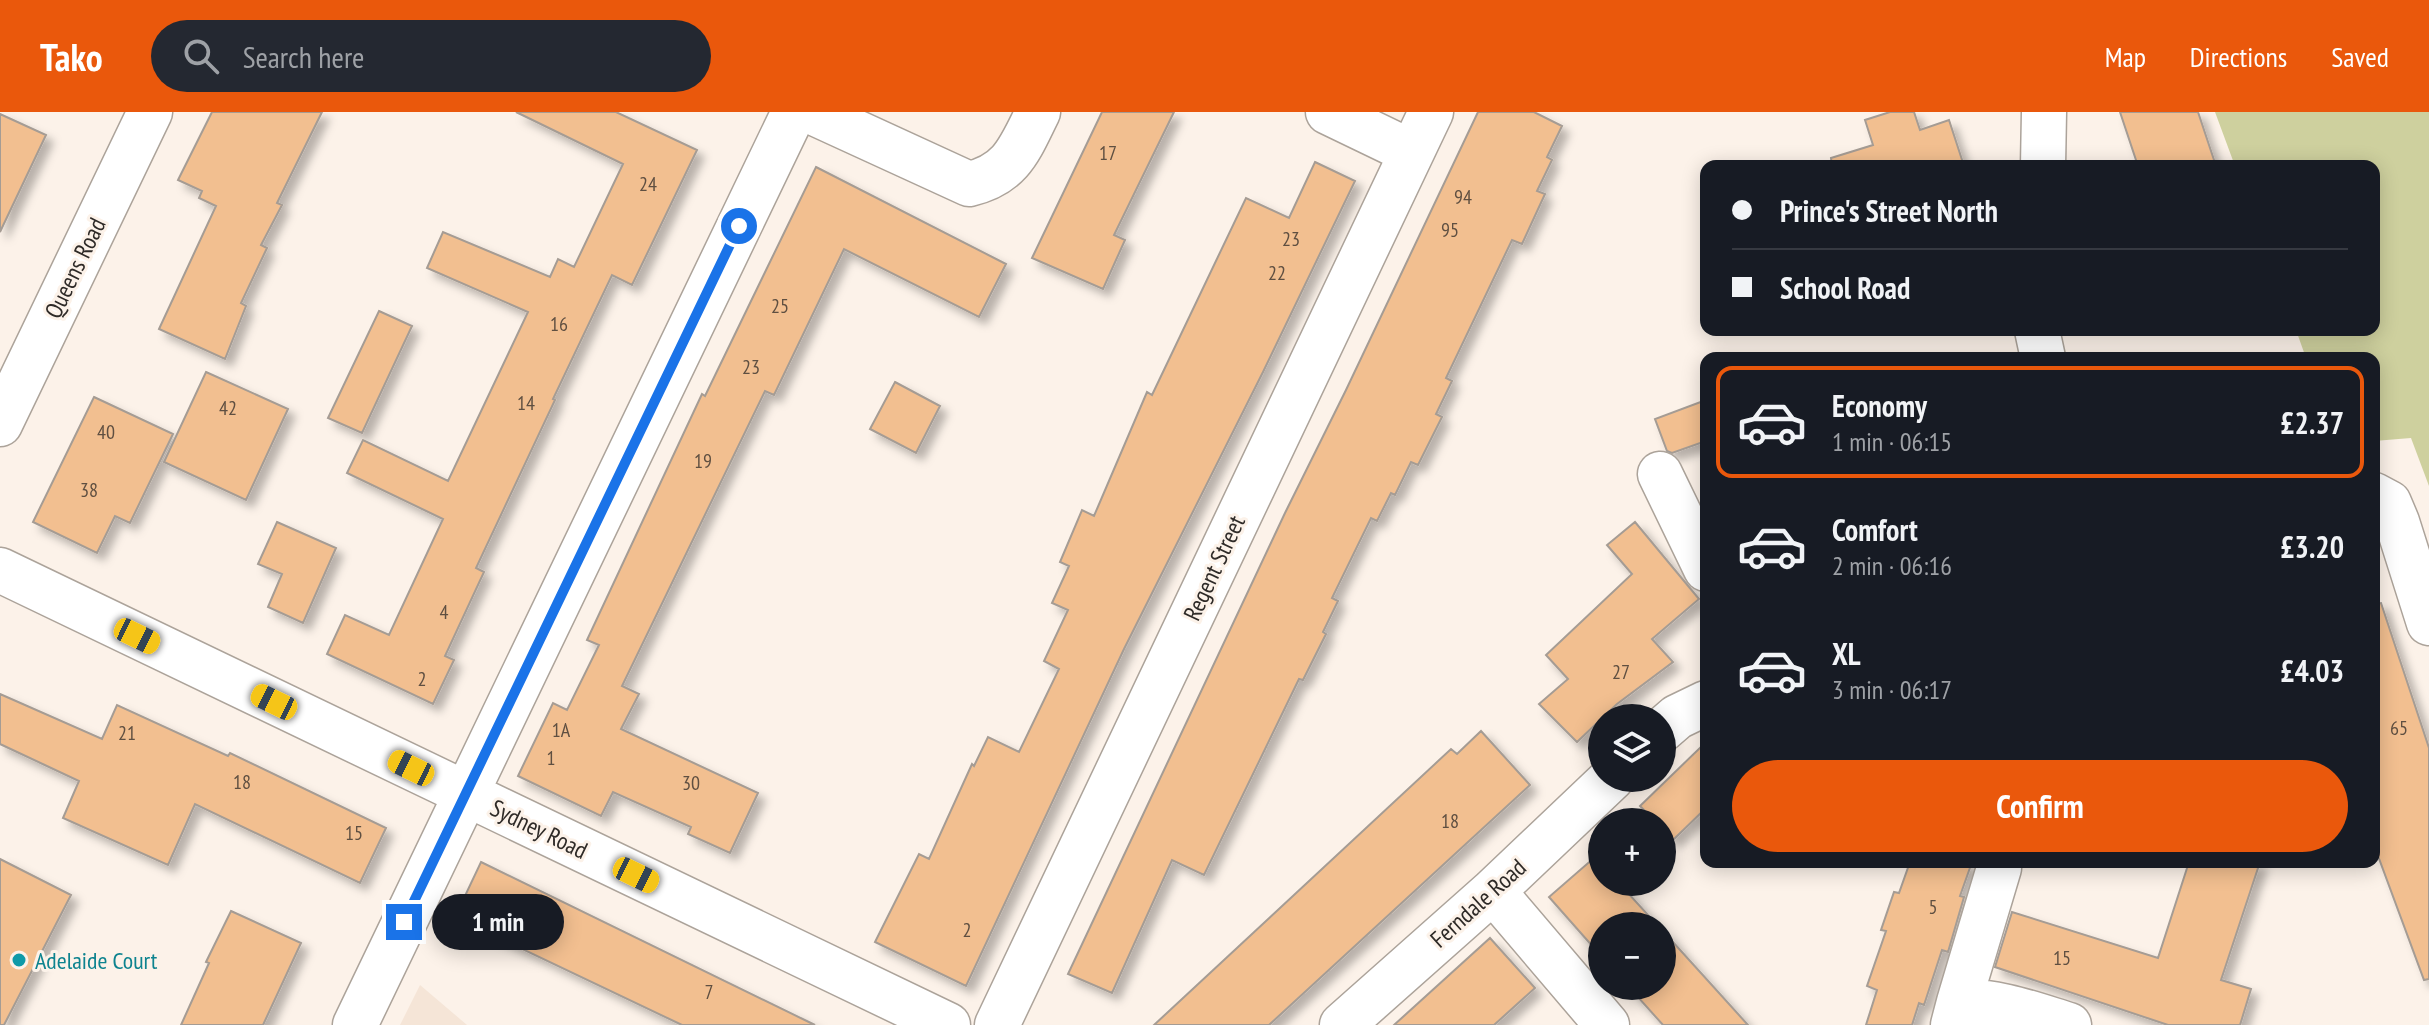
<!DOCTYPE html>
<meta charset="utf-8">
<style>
:root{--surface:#171b24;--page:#242831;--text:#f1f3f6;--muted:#9ea1a6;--line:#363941;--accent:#ea580c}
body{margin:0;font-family:"PT Sans Narrow",sans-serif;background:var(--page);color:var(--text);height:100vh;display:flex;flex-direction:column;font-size:30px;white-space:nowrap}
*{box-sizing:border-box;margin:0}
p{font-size:26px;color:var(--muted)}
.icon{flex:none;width:44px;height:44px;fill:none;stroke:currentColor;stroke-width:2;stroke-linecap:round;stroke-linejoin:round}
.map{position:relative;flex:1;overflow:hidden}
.sheet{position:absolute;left:1700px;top:240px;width:680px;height:516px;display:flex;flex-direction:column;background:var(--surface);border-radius:16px;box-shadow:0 4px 20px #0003}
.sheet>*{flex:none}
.guide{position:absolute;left:1700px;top:48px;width:680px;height:176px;border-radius:16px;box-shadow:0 4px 20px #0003;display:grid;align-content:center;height:176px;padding:0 32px;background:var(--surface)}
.buttons{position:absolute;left:1588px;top:592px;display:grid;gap:16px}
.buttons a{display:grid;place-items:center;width:88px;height:88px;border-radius:50%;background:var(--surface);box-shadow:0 4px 20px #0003;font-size:40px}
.end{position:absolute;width:36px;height:36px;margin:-18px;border:10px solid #1a73e8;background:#fff;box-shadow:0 0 0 4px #fff}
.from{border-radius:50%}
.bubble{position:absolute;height:56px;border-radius:28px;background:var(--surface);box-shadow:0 4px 20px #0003;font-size:26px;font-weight:700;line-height:56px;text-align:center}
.car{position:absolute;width:24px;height:48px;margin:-24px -12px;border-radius:10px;box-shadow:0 0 6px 2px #0007;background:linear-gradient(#f5c518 24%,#345 0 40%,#f5c518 0 76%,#345 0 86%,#f5c518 0)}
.guide b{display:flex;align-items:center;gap:28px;height:76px;font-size:30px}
.guide b+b{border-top:2px solid var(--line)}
.guide i{width:20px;height:20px;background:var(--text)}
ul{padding:14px 0 0;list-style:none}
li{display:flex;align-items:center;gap:24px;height:112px;margin:0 16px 12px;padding:0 16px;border:4px solid transparent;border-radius:16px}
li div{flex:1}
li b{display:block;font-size:30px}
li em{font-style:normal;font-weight:700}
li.active{border-color:var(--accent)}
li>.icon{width:72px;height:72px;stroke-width:1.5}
.action{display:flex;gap:16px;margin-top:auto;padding:16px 32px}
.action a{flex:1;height:92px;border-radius:48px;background:var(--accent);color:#fff;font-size:32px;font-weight:700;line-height:92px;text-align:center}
header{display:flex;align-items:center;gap:48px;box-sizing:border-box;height:112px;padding:0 40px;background:var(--accent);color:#fff}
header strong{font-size:38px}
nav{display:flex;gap:44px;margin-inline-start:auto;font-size:28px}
.search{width:560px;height:72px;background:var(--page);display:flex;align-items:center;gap:20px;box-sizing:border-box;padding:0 28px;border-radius:44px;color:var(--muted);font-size:30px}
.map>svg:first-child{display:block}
.built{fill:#f5e5d7}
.green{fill:#ced09e}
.building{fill:#f2bf90;stroke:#a59c94;stroke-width:2;filter:url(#shadow)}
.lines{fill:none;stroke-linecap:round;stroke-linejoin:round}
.minor-casing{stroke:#aca39a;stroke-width:47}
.minor{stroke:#fff;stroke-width:44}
.route{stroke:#1a73e8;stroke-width:10}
.culture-dot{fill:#0f9aa8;stroke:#fcf2e9;stroke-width:3}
.labels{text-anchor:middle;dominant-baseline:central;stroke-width:6;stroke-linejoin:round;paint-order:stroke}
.number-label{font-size:20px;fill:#5f4f41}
.street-label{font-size:24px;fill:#2e2a27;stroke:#fcf2e9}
.culture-label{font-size:24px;fill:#0d838f;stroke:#fcf2e9;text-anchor:start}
</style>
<header>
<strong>Tako</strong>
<div class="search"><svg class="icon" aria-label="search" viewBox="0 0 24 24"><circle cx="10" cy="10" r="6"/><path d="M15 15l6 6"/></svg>Search here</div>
<nav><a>Map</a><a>Directions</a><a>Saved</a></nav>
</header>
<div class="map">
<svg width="2429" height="913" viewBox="0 0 2429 913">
<defs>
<filter id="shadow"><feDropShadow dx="7" dy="7" stdDeviation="4" flood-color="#0004"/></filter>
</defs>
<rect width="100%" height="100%" fill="#fcf2e9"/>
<path class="built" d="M420,873l47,40h-67z"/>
<path class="green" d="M2215,0h214v374l-18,-48 -37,3v-83h-68l-10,-28h78v-164h-139z"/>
<path class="building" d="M212,0h110l-45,91 5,2 -21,40 6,3 -26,55 5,3 -21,53 -66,-30 57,-123 -17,-8 3,-7 -24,-11z
M516,0h100l81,38 -65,135 -20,-10 -59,124 2,1 -79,168 8,4 -39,84 9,4 -21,44 -106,-50 18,-39 44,20 54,-116 -96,-46 16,-33 85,41 80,-169 -101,-44 16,-36 107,45 8,-18 16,8 49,-103z
M1102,0h72l-60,123 11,5 -22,49 -71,-31z
M1478,0h56l28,14 -15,31 5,3 -15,31 8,3 -23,50 -10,-4 -66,138 6,3 -16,33 6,3 -24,48 -7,-3 -16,33 -4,-2 -14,28 -6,-3 -39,80 6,3 -15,31 3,2 -23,46 -4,-1 -95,196 -32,-15 -60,133 -44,-19 217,-461 61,-123z
M1890,0h24l6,18 29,-10 15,46h-132l-1,-8 42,-13 -8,-25z
M2120,0h78l18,54h-78z
M0,2l46,21 -46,97z
M1315,50l40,19 -92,191 -139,277 -158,337 -91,-44 44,-88 10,5 43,-95 2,2 14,-29 31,15 40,-83 -15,-8 24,-51 -16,-7 17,-37 -9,-4 22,-52 12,6 53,-124 5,3 94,-197 43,20z
M816,55l190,97 -27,53 -135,-68 -70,146 -9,-4 -143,295 17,8 -18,35 137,64 -28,60 -42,-19 3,-7 -78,-35 -12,24 -83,-40 35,-73 14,7 32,-65 -12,-5 115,-246 3,2z
M379,199l33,15 -50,107 -34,-15z
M206,260l82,37 -42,91 -82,-38z
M895,270l45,24 -24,47 -46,-24z
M94,285l79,37 -43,89 -15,-7 -18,37 -64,-31z
M1706,288v41l-34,12 -5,-2 -12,-32z
M277,410l59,26 -33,75 -35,-16 14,-33 -24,-10z
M1635,410l64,77 -47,40 21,23 -56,42 -40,38 -38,-38 29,-25 -22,-24 86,-81 -25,-29z
M2381,491l48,145v231l-5,1 -50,-135v-241z
M0,582l102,45 15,-34 111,51 2,-3 156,75 -26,55 -165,-79 -27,61 -105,-47 16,-37 -79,-37z
M1481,619l49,54 -261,240h-115l297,-276 6,5z
M1706,630v66l-33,32 -11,-12v-6h-6l-16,-16z
M1595,745l7,7v18h16l40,44h-56v31l-53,-60z
M0,747l71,36 -67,130h-4z
M481,750l334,163h-133l-227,-108z
M1910,750h62l-12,34 4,1 -16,55 -6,-2 -18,55 -5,-2 -7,22h-46l11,-35 -10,-4 19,-55 -5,-1 13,-38 5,1z
M2189,750h71l-39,118 30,9 -11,36h-72l-173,-58 17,-55 146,46z
M231,799l70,32 -38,82h-82l28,-62 -3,-1z
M1662,818l48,53 38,42h-85l-35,-39h34z
M1490,826l45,50 -41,37h-100z"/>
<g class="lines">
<defs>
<path id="minor" d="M812,0l157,72c43,-10 51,-36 69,-72
M1328,0l83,40
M2043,54l1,-54
M2037,218l6,28
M0,312l150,-312
M1660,362l46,95
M2374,383l15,8 8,19 32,101
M0,458l948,455
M1662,618l15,-13 29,-14
M1493,779l114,134
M1959,890l40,-134
M355,913l439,-913
M997,913l434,-913
M1342,913l151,-134 119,-113
M1953,913l6,-23c38,-2 74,12 110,23"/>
</defs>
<use href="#minor" class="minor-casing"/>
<use href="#minor" class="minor"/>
</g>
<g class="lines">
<path class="route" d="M404,810l335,-696"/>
</g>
<circle class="culture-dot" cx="19" cy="848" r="8"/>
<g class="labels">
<g class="number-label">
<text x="1108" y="41">17</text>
<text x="648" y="72">24</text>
<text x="1463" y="85">94</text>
<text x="1450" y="118">95</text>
<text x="1291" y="127">23</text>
<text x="1277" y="161">22</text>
<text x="780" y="194">25</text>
<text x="559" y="212">16</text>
<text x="751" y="255">23</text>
<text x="526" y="291">14</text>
<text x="228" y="296">42</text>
<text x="106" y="320">40</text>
<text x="703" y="349">19</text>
<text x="89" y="378">38</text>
<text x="444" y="500">4</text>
<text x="1621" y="560">27</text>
<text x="422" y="567">2</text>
<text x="2399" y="616">65</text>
<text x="561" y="618">1A</text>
<text x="127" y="621">21</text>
<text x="551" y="646">1</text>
<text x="242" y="670">18</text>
<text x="691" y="671">30</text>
<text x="1450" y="709">18</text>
<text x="354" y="721">15</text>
<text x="1933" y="795">5</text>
<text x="967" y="818">2</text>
<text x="2062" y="846">15</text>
<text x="709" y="880">7</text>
</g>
<g class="street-label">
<text transform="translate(75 156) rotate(-64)">Queens Road</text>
<text transform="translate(1214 456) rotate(-65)">Regent Street</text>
<text transform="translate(539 717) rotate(26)">Sydney Road</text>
<text transform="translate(1478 791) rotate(-42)">Ferndale Road</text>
</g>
<g class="culture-label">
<text x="35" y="848">Adelaide Court</text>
</g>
</g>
</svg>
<div class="buttons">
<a><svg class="icon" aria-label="layers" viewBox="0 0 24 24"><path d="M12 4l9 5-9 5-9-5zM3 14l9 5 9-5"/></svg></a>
<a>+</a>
<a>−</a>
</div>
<i class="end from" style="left:739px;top:114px"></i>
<i class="end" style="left:404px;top:810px"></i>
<div class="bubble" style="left:432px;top:782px;width:132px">1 min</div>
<i class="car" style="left:137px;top:524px;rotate:116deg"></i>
<i class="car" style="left:274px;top:590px;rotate:296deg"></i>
<i class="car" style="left:411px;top:656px;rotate:296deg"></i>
<i class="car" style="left:636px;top:763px;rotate:116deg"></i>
<div class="guide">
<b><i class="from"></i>Prince's Street North</b>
<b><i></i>School Road</b>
</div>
<section class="sheet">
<ul>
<li class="active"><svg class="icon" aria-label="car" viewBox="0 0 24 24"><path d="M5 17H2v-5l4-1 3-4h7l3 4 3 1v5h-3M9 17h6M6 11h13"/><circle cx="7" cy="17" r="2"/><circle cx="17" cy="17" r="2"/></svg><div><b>Economy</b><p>1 min · 06:15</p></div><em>£2.37</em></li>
<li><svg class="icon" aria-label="car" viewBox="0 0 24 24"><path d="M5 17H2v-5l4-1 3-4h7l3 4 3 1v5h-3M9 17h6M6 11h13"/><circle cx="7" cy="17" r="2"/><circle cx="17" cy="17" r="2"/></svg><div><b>Comfort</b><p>2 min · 06:16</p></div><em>£3.20</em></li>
<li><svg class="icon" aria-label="car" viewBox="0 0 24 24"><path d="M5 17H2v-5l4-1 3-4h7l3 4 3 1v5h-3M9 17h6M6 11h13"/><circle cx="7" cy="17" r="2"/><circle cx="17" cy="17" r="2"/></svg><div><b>XL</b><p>3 min · 06:17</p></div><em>£4.03</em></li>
</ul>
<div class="action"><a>Confirm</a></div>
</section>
</div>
